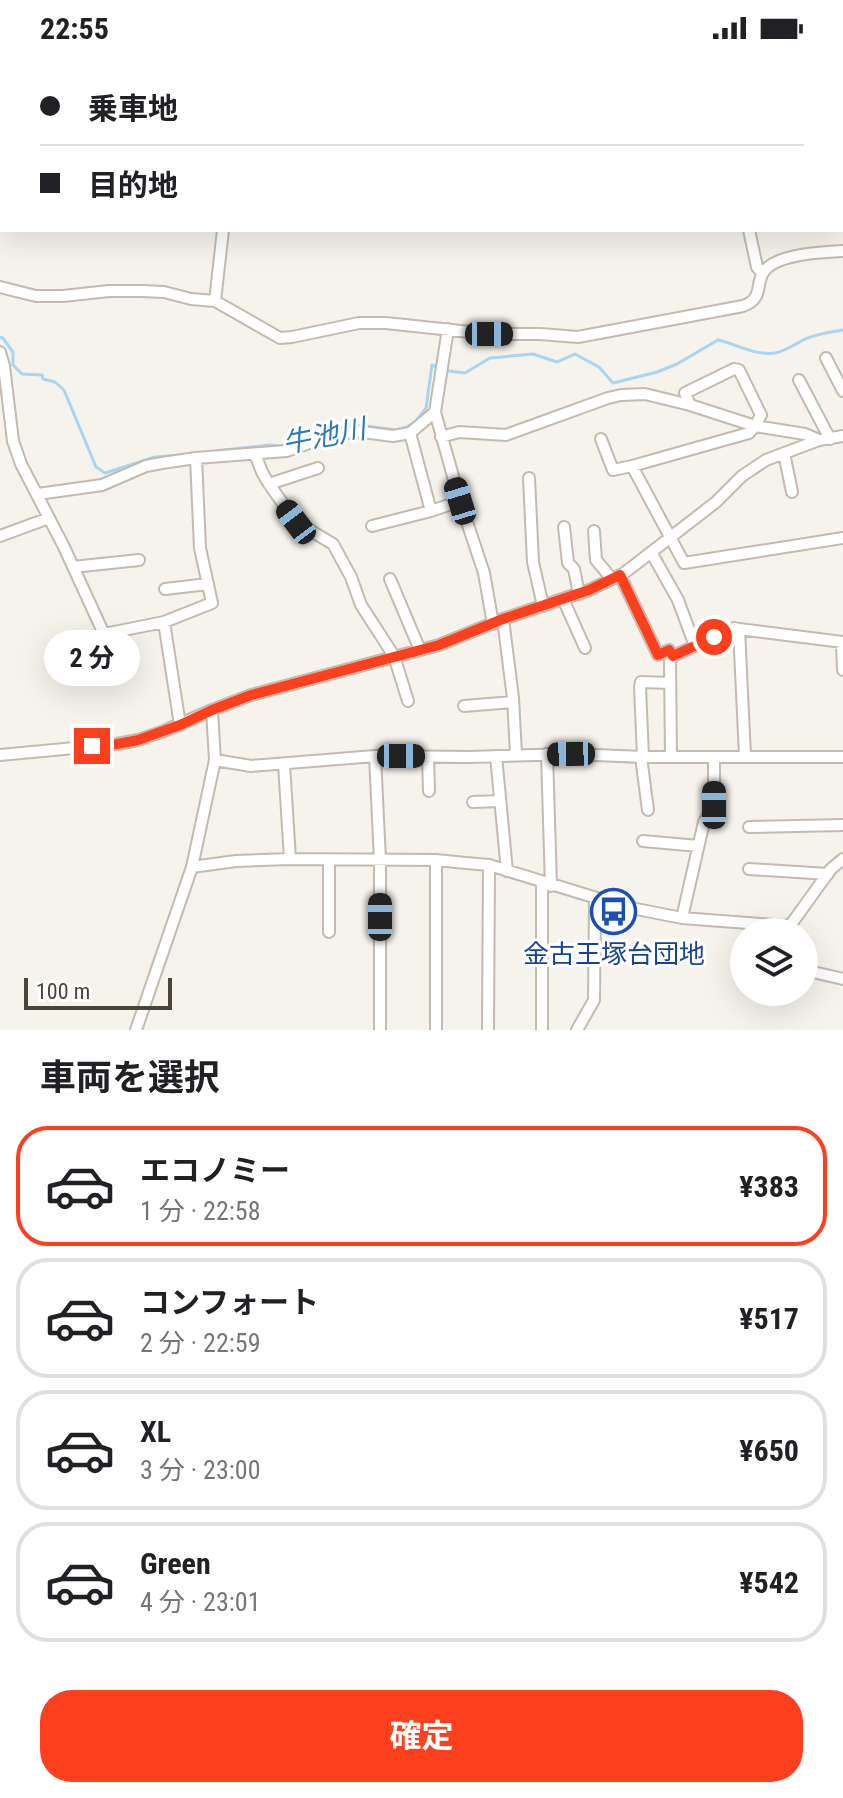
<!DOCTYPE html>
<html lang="ja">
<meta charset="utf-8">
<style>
:root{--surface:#fff;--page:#f6f6f6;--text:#202124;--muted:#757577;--line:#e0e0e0;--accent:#fc3f1d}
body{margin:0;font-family:"Roboto Condensed","Noto Sans JP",sans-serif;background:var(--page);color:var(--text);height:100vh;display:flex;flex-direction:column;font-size:30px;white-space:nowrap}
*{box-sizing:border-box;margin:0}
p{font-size:26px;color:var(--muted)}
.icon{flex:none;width:44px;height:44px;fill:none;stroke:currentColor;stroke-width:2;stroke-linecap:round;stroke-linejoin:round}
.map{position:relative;height:974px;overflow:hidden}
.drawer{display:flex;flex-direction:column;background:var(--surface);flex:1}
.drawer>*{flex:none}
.hud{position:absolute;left:0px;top:0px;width:844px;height:176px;box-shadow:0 8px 32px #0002;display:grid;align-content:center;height:176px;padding:0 40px;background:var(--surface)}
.fabs{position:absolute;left:730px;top:862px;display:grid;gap:16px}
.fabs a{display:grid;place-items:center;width:88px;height:88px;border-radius:50%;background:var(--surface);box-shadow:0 8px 32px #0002;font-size:40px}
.scale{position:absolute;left:24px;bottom:20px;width:148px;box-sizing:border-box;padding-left:8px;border:4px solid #4b4439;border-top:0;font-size:22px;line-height:28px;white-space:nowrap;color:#4b4439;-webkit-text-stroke:6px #fff;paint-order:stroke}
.end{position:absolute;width:36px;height:36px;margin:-18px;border:10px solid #fc3f1d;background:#fff;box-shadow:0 0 0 4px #fff}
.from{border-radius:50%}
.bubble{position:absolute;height:56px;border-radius:28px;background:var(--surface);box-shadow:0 8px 32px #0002;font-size:26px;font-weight:700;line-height:56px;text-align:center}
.car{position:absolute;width:24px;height:48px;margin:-24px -12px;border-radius:10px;box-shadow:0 0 6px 2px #0007;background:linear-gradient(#222 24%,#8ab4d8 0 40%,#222 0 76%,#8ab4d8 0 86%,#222 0)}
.hud b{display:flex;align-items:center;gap:28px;height:76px;font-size:30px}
.hud b+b{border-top:2px solid var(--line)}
.hud i{width:20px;height:20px;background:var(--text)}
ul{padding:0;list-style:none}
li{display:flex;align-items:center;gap:24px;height:120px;margin:0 16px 12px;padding:0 24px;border:4px solid var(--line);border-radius:32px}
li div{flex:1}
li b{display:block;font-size:30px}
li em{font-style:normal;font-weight:700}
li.current{border-color:var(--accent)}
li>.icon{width:72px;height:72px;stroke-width:1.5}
h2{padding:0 40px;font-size:36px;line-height:96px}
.cta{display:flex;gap:16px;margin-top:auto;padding:16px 40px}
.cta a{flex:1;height:92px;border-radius:32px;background:var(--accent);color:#fff;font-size:32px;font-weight:700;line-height:92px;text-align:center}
.status{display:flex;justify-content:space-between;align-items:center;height:56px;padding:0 40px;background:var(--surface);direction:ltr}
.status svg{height:22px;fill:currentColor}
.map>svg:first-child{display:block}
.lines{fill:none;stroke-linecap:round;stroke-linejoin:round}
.stream{stroke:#a9d4f2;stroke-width:3}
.minor-casing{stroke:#c2bbae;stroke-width:14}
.minor{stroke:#fff;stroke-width:10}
.route{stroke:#fc3f1d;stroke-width:10}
.labels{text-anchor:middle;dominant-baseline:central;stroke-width:6;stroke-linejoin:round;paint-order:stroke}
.transit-label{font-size:26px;fill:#164399;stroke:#fff}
.water-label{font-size:28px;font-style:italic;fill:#2e7ab2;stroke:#fff}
</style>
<div class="status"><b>22:55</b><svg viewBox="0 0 49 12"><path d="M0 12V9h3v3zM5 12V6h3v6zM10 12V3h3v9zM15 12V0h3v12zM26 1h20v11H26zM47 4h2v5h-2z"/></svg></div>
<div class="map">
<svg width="843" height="974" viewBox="0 0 843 974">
<rect width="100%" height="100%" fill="#f6f3ec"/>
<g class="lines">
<path class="stream" d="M0,282l2,-1 11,15v13l9,9 20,1 1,4 12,3 9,8 32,77 9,6 50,-16 27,-2
M206,396l63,-7 12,1 48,-16 28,-5 39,5 11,-3 9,-6 10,-13 6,-43 17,6 16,2 25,-15 43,-4 24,8 18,-8 24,13 14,16 44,-11 20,-8 41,-24c18,4 38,16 57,13 11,-2 20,-9 30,-14 12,-5 25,-7 38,-9"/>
<defs>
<path id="minor" d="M221,0v2
M689,0l6,2
M787,0l3,2
M509,2l6,-2
M768,2l2,-2
M838,2l1,-2
M842,15h1
M749,174l8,37 5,6
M0,231l36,9h27l46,-5h33l22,1 27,7 24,2 65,37 12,-1 67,-14h27l103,11h51l38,3 165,-31c22,-8 11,-23 22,-36 14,-16 57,-18 78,-19
M215,245l8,-71
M448,273l-13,83 25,89 24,72 9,51
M0,296l4,14 9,75 8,23 43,83 40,87 60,-12 48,-19 -12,-55 -4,-90
M826,302l17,33
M799,324l31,59
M690,349l-5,-12 49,-24 5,1 22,45 -6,11 -6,7 -117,33 52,97 159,-25
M410,377l21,78
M441,381l18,-5 47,3 102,-37 13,-3 24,-1 45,11 65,21 50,8 14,6
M601,383l12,31 19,-4
M784,397l8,39
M255,398l7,18 7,12 27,38 37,22 18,33 10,28 33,51 14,45
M529,422l4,84 10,44
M269,428l49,-16
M38,438l64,-9 44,-19 16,-3 34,-5 91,-7 25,-9 43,-11 38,5 17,-3 25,-21
M372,470l59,-15 29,-10
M564,471l4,36 6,6 5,25
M594,475l2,29 16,19
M0,480l49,-18
M651,496l27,48 17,46 39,-18 5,1
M73,511l66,-7
M620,519l38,80 11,-5 4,6
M390,523l30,71
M165,533l43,-5
M563,543l22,49
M503,563l10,79 3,56
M164,566l16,103
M842,586l1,28
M464,650l49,-4
M547,698l4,132
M0,699l117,-11 21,-4 26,-9 48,-21 39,-15 188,-50 64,-26 86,-29 34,-16 93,-72 26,-26 24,-16 53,-20 24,-4
M375,700l5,104v170
M496,700l11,115
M745,700l-6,-127 104,13
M428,701l1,34
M641,701l7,53
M643,701l-3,-70 1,-5 29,1
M671,701l-1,-95 3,-6 22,-10
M215,704l36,6 124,-10 94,1 102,-3 72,3h200
M284,708l6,95
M473,746l27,-1
M749,771l94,-2
M643,785l55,5
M436,804v170
M192,811l44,-6 54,-2 146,1 30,3 23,2 137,42 56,11 105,8 5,-3 39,-54 12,-10
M749,813l79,5
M682,862l22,-96 10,-17v-48
M595,863l10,2 21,-14
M329,876v-72
M804,914l39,9
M136,974l56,-163 23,-107 -3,-50
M488,974l1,-165
M542,974v-147
M577,974l17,-30 1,-102"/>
</defs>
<use href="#minor" class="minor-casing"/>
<use href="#minor" class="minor"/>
</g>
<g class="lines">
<path class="route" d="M92,690l25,-2 21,-4 42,-15 32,-15 39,-15 188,-50 64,-26 86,-29 31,-15 38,80 11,-5 4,6 41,-19"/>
</g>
<defs>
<symbol id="bus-ring" viewBox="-11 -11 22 22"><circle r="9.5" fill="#fff" stroke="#1a4fb4" stroke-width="1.5"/><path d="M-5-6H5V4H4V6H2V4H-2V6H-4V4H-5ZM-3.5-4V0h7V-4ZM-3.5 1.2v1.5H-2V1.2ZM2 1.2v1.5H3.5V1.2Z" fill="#1a4fb4"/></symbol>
</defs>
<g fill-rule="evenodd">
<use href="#bus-ring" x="588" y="830" width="51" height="51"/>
</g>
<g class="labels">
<g class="transit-label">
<text x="614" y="898">金古王塚台団地</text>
</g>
<g class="water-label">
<text transform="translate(324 380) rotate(-11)">牛池川</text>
</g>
</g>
</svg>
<div class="fabs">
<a><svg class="icon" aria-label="layers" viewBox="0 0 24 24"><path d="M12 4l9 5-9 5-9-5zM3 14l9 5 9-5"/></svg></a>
</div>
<div class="scale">100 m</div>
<i class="end from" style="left:714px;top:581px"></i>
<i class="end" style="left:92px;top:690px"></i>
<div class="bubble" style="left:44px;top:574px;width:96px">2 分</div>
<i class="car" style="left:489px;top:278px;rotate:90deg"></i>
<i class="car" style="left:460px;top:445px;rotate:343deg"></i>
<i class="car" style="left:296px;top:466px;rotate:323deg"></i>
<i class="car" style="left:571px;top:698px;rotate:269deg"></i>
<i class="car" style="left:401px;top:700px;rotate:90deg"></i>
<i class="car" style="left:714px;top:749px;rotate:0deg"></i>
<i class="car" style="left:380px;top:861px;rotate:0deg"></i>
<div class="hud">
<b><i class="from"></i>乗車地</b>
<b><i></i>目的地</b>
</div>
</div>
<section class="drawer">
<h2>車両を選択</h2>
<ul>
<li class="current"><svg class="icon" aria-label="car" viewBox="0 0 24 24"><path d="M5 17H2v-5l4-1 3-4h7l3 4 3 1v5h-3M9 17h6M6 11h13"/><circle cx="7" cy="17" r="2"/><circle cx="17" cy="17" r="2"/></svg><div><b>エコノミー</b><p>1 分 · 22:58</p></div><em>¥383</em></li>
<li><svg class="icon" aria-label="car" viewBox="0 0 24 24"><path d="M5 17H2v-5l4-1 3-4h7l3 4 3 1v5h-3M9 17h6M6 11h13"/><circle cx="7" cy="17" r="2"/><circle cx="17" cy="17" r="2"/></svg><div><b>コンフォート</b><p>2 分 · 22:59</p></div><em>¥517</em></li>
<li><svg class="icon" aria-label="car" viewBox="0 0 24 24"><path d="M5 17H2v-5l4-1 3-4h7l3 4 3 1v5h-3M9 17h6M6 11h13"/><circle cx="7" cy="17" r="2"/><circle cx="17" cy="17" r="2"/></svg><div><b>XL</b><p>3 分 · 23:00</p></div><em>¥650</em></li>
<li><svg class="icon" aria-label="car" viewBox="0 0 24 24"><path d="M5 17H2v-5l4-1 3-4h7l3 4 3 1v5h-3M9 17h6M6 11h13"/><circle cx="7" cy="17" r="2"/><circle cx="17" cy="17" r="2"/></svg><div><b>Green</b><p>4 分 · 23:01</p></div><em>¥542</em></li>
</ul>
<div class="cta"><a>確定</a></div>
</section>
